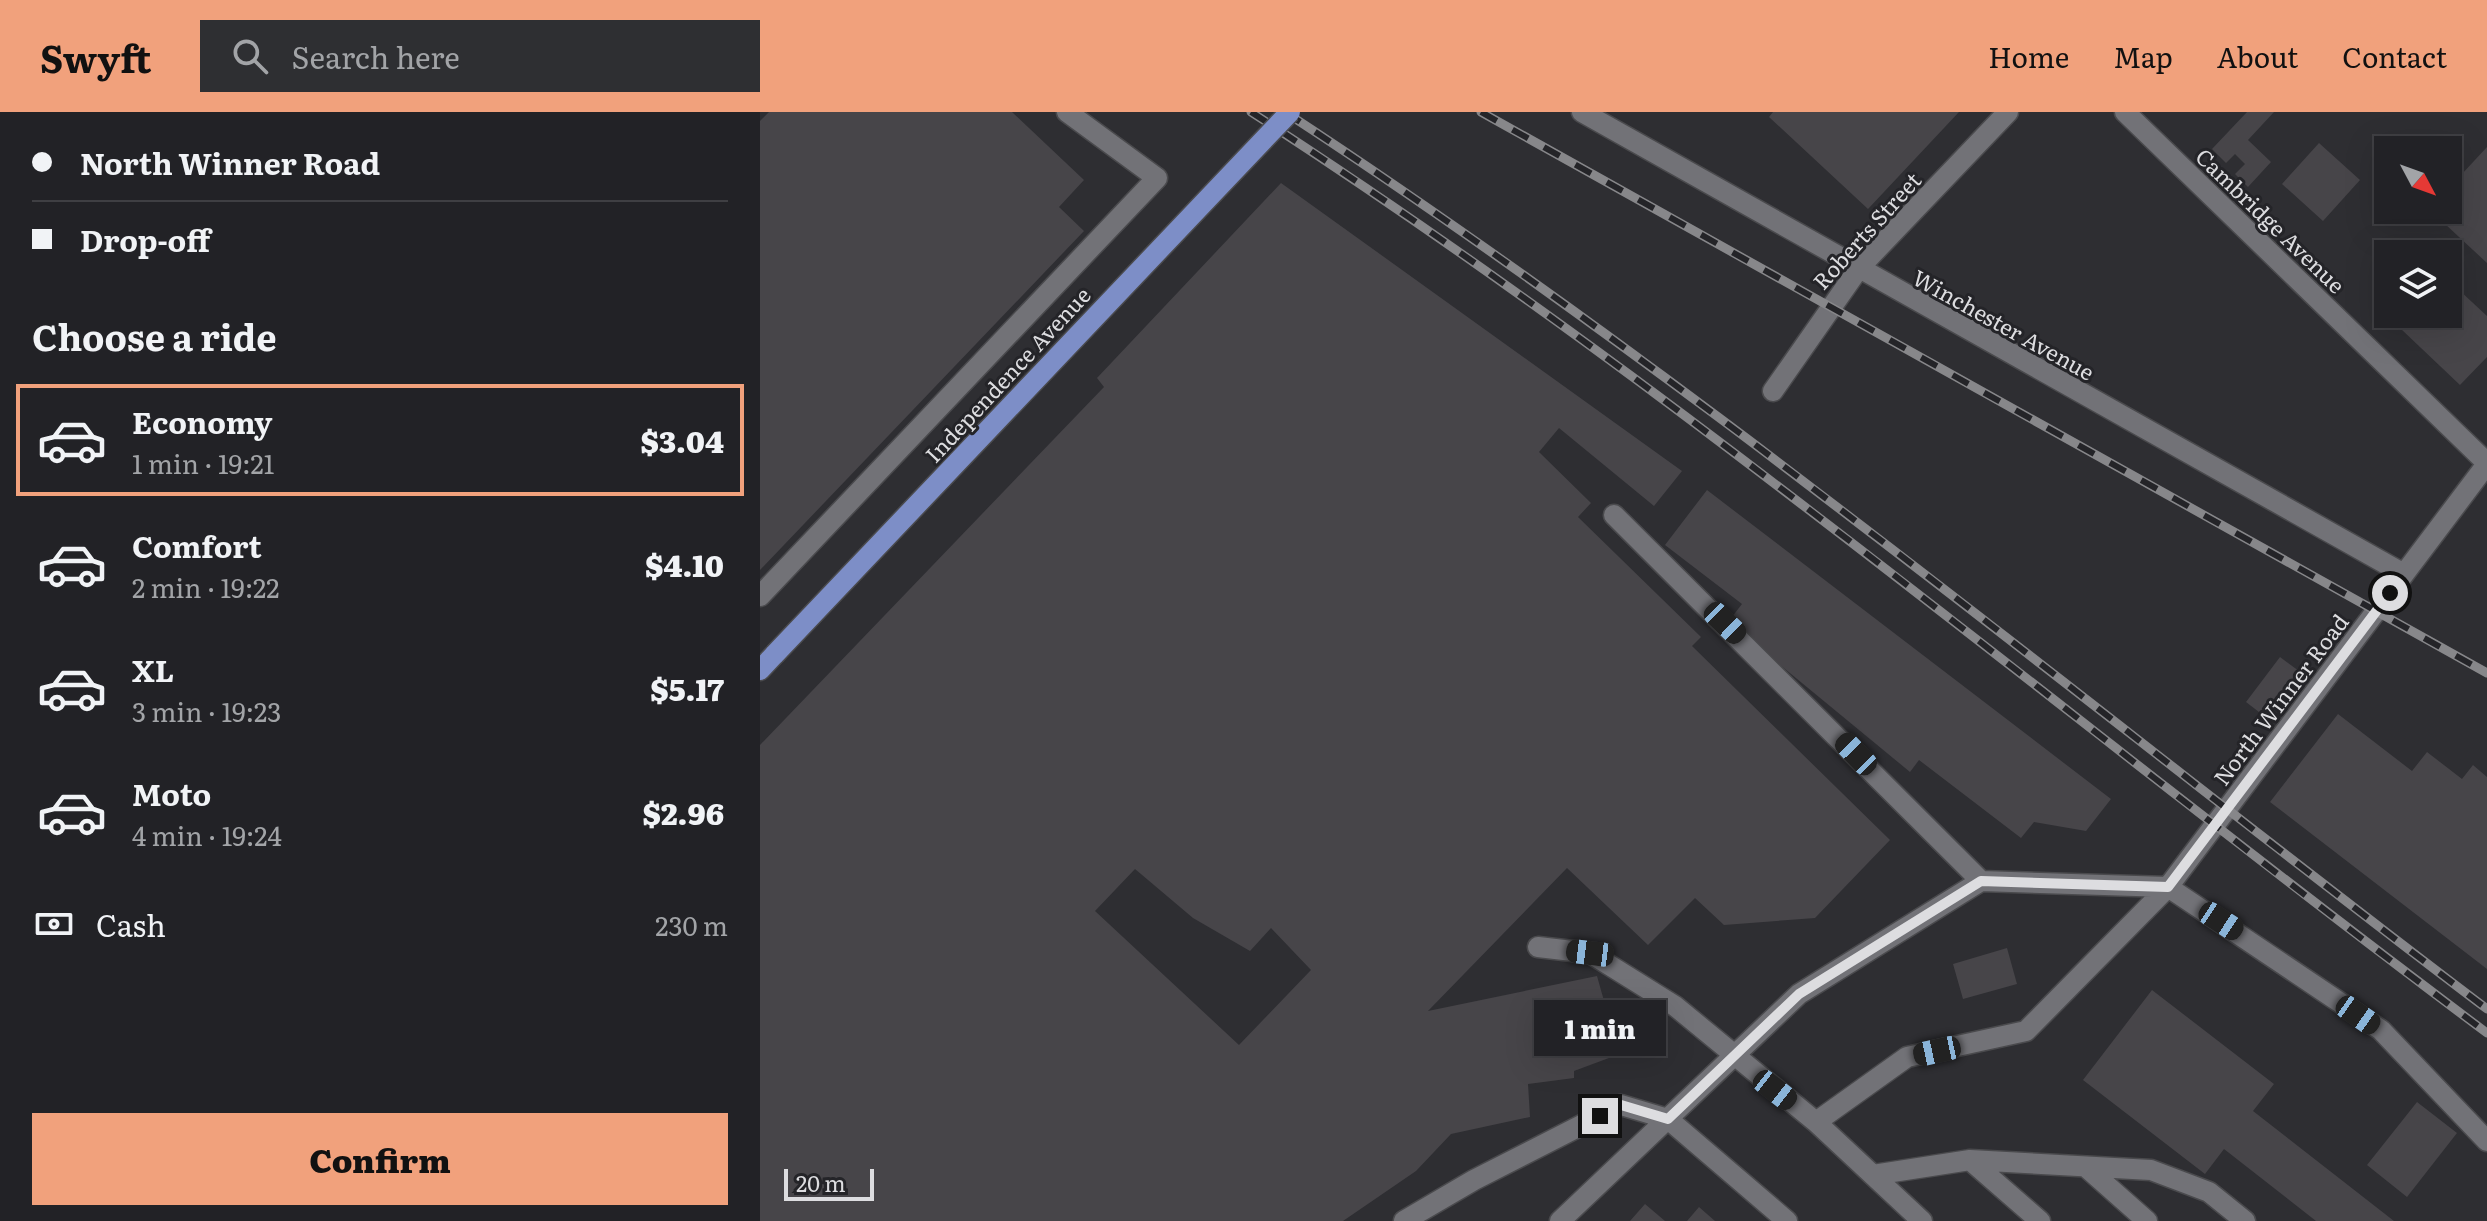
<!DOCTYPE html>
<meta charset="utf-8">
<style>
:root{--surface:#222226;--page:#2e2f32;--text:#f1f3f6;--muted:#a2a4a7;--line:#3f3f43;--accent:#f1a17c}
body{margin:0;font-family:Literata,serif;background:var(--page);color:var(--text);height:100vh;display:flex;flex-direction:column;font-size:30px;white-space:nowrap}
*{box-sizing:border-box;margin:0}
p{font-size:26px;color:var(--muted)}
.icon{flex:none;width:44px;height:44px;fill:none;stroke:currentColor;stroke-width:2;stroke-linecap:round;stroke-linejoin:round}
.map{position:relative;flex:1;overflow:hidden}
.side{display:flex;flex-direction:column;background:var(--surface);width:760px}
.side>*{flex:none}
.top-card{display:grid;align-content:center;height:176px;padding:0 32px;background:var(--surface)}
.needle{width:52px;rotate:131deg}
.fabs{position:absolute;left:1614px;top:24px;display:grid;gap:16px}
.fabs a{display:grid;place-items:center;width:88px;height:88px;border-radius:0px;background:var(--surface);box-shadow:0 8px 32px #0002,0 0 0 2px var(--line);font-size:40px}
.scale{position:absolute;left:24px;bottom:20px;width:90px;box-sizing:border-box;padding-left:8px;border:4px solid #dddde0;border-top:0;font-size:22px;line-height:28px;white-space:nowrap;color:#dddde0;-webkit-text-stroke:6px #242428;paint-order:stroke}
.end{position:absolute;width:36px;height:36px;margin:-18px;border:10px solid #dddde0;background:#111;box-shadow:0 0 0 4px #111}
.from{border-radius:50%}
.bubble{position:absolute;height:56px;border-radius:0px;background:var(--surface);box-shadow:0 8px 32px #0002,0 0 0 2px var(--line);font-size:26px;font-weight:800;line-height:56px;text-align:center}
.car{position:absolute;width:24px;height:48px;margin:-24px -12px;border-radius:10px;box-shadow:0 0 6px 2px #0007;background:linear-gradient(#222 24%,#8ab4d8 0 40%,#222 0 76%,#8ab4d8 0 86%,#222 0)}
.top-card b{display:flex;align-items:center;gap:28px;height:76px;font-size:30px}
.top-card b+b{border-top:2px solid var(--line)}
.top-card i{width:20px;height:20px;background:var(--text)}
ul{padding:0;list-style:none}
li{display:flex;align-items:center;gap:24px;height:112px;margin:0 16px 12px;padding:0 16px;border:4px solid transparent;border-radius:0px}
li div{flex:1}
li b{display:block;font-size:30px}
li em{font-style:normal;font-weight:800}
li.current{border-color:var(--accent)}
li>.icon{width:72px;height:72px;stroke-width:1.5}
h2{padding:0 32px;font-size:36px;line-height:96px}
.pay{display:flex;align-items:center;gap:20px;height:88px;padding:0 32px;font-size:30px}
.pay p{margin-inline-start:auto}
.cta{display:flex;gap:16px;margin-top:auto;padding:16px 32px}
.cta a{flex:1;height:92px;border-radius:0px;background:var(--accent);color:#111;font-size:32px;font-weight:800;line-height:92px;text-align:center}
header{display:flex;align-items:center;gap:48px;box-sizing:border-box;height:112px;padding:0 40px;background:var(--accent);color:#111}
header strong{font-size:38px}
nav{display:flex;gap:44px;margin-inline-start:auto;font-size:28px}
.search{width:560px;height:72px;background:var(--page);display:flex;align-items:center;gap:20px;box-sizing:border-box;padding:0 28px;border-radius:0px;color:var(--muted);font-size:30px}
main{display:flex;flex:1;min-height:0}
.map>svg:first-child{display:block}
.building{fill:#474549;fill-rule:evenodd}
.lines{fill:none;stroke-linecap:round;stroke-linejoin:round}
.minor-casing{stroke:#4a4a4d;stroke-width:23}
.major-casing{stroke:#4a4a4d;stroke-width:23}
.minor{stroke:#727277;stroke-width:20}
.major{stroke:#7d8ec7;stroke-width:20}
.rail-casing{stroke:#87878a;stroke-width:9}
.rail{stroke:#242428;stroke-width:6;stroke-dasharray:18;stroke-linecap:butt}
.major-bridge-casing{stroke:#4a4a4d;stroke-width:23;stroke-linecap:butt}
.major-bridge{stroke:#7d8ec7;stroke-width:20}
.route{stroke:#dddde0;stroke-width:10}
.labels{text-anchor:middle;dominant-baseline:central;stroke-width:6;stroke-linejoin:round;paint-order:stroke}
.street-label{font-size:22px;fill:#dddde0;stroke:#242428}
</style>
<header>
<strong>Swyft</strong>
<div class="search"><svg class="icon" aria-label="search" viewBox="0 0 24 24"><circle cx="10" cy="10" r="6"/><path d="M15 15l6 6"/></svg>Search here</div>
<nav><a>Home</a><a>Map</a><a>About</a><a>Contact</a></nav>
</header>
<main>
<section class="side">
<div class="top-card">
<b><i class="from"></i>North Winner Road</b>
<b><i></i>Drop-off</b>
</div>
<h2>Choose a ride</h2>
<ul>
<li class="current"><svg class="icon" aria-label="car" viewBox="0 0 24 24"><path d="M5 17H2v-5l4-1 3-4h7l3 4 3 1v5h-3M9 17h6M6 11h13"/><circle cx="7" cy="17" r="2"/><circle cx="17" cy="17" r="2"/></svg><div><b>Economy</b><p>1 min · 19:21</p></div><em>$3.04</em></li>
<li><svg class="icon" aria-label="car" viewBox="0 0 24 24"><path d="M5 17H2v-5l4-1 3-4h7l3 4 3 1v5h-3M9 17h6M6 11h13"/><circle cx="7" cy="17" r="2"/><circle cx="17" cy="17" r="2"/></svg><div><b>Comfort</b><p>2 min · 19:22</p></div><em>$4.10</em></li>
<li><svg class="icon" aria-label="car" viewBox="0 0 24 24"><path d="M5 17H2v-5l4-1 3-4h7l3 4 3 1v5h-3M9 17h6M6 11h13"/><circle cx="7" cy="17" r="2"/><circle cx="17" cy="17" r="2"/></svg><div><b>XL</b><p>3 min · 19:23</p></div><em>$5.17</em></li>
<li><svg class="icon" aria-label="car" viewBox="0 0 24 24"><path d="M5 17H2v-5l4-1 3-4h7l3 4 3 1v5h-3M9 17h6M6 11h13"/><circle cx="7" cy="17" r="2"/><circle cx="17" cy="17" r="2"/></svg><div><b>Moto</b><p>4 min · 19:24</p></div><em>$2.96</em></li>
</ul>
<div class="pay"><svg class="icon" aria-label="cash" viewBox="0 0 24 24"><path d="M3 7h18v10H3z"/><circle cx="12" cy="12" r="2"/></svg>Cash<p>230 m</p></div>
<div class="cta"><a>Confirm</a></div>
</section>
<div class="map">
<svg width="1727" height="1109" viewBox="0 0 1727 1109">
<rect width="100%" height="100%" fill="#2e2e32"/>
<path class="building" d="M9,0h243l72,68 -25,27 25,24 -324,339v-449z
M1013,0h186l-91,97 -99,-92z
M1487,0h27l-26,28 23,22 -23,25 -13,-13 10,-10 -10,-10 -9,9 -14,-14z
M1559,31l41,37 -37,41 -41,-37z
M1727,35v116l-57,-53h18v-21z
M521,71l401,288 -28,35 -95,-78 -20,24 52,51 -13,14 123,120 -9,9 198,194 -75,78 -91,7 -29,-27 -47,47 -81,-77 -139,143 169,-35 11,39 16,-4 13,25 -20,19 -43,16v7l-46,6 2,33 -79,17 -35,37 -73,50h-583v-476l344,-358 -7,-9zM375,757l58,49 57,33 21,-23 40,42 -72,75 -144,-134z
M1698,177l29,27v41l-27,28 -59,-56 14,-15h33v-15z
M947,378l404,309 -25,32 -52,-9 -13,16 -102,-78 -9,12 -182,-150 14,-18 -77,-59z
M1520,545l23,17 -35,45 -22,-17z
M1578,602l74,57 15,-19 35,27 11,-14 14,12v192l-217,-167z
M1247,836l10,36 -54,15 -10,-35z
M1392,878l122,94 -21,27 141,110h-78l-92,-72 -19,25 -122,-94z
M1657,990l40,31 -50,64 -40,-32z
M885,1092l20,17h-35z
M939,1095l16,14h-28z"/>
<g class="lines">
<defs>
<path id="minor" d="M822,0l822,462
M1365,0l362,351
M1013,279l86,-123 149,-156
M854,403l367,366
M0,484l397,-418 -90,-66
M778,835l52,6 85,53 141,116 106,99
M1056,1010l91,-65 119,-26 142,-144 319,-423
M1210,1048l70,61
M1326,1055l61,54
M1113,1063l97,-15 181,10 58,22 36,29
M644,1109l70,-41 147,-75 47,14 119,102
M800,1109l239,-227 182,-113 187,6 213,143 106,111"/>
<path id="major" d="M0,558l15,-16"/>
</defs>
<use href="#minor" class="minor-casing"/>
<use href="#major" class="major-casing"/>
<use href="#minor" class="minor"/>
<use href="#major" class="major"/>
<defs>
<path id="rail" d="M491,0c432,278 824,614 1236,921
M525,0c418,273 804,596 1202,897
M721,0l1006,561"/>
</defs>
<use href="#rail" class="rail-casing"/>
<use href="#rail" class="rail"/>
<defs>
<path id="major-bridge" d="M15,542l515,-542"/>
</defs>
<use href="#major-bridge" class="major-bridge-casing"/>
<use href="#major-bridge" class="major-bridge"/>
</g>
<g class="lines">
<path class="route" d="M840,1004l21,-11 47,14 131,-125 182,-113 187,6 222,-294"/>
</g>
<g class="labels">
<g class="street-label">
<text transform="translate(1511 108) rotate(44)">Cambridge Avenue</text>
<text transform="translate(1106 118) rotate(-48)">Roberts Street</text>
<text transform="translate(1244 212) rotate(29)">Winchester Avenue</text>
<text transform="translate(247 262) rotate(-47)">Independence Avenue</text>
<text transform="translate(1520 587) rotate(-53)">North Winner Road</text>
</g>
</g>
</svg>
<div class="fabs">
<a><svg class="needle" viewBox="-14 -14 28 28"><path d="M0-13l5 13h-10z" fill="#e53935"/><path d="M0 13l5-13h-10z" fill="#a2a4a7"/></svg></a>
<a><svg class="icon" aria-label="layers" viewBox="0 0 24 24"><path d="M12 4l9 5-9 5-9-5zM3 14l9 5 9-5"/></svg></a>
</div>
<div class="scale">20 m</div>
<i class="end from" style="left:1630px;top:481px"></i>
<i class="end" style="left:840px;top:1004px"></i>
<div class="bubble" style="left:774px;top:888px;width:132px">1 min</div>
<i class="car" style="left:965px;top:511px;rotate:134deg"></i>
<i class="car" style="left:1096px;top:642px;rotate:316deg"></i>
<i class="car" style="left:1461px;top:809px;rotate:123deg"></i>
<i class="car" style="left:830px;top:841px;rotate:277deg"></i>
<i class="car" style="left:1598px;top:903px;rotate:125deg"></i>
<i class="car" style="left:1177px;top:939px;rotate:258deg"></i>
<i class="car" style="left:1015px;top:978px;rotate:128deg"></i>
</div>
</main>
